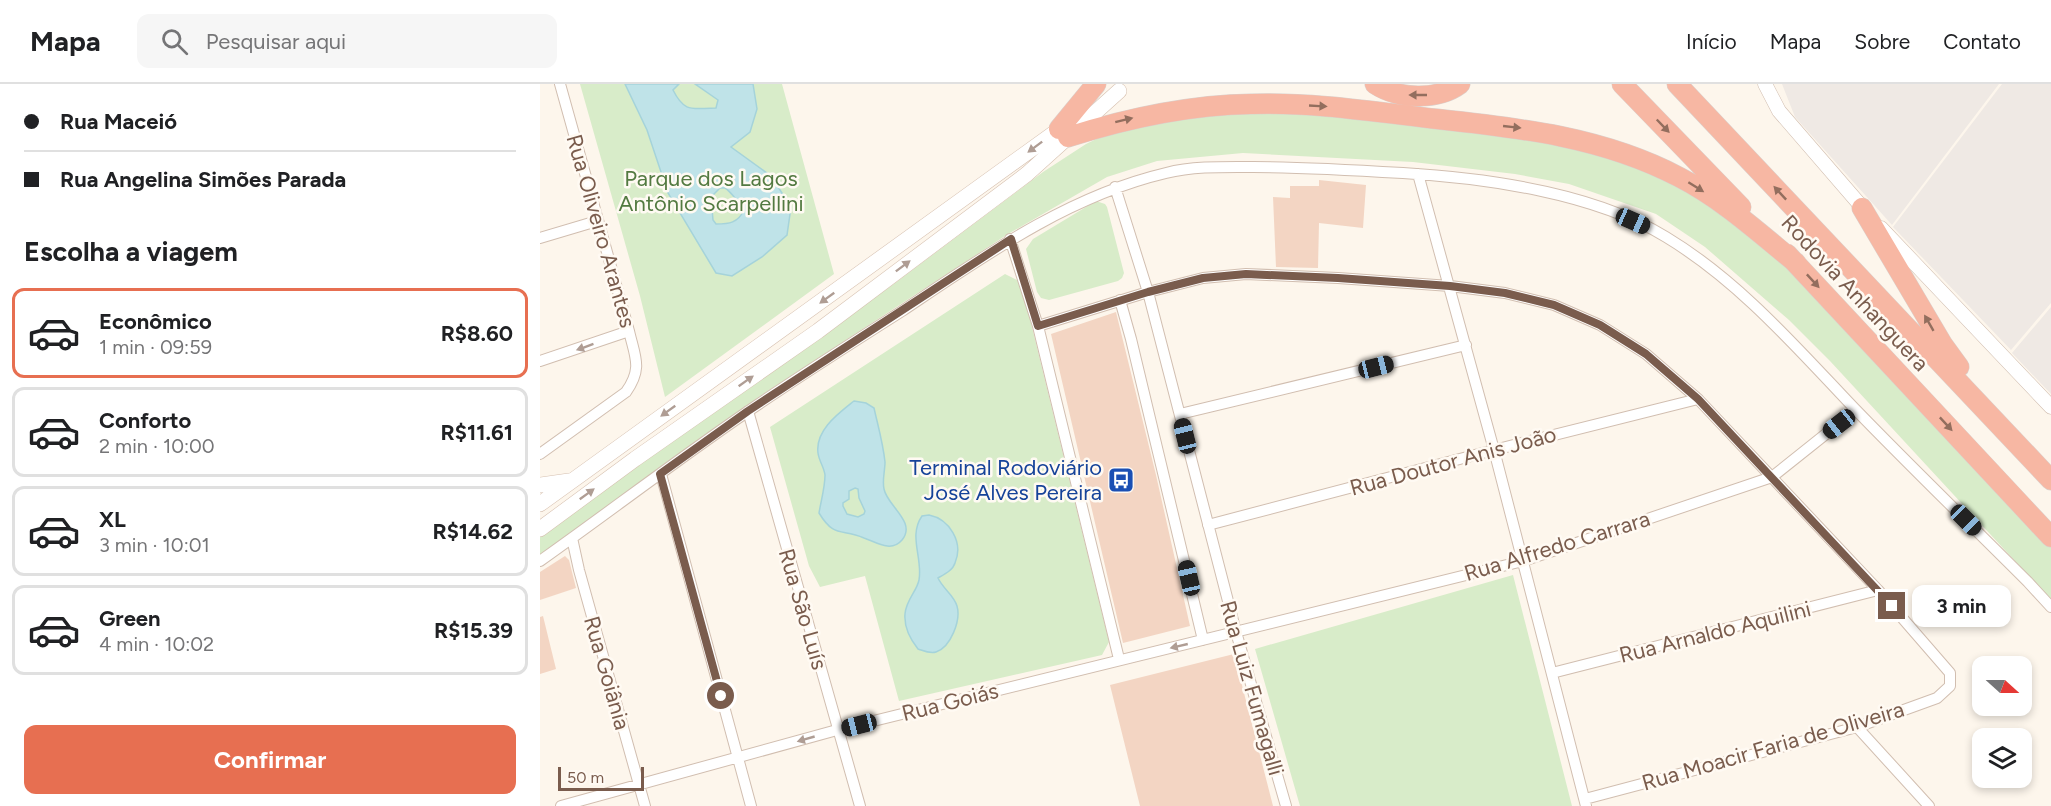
<!DOCTYPE html>
<html lang="pt">
<meta charset="utf-8">
<style>
:root{--surface:#fff;--page:#f6f6f6;--text:#202124;--muted:#757577;--line:#e0e0e0;--accent:#e76f51}
body{margin:0;font-family:Figtree,sans-serif;background:var(--page);color:var(--text);height:100vh;display:flex;flex-direction:column;font-size:22px;white-space:nowrap}
*{box-sizing:border-box;margin:0}
p{font-size:20px;color:var(--muted)}
.icon{flex:none;width:33px;height:33px;fill:none;stroke:currentColor;stroke-width:2;stroke-linecap:round;stroke-linejoin:round}
.map{position:relative;flex:1;overflow:hidden}
.details{display:flex;flex-direction:column;background:var(--surface);width:540px}
.details>*{flex:none}
.banner{display:grid;align-content:center;height:132px;padding:0 24px;background:var(--surface)}
.needle{width:39px;rotate:111deg}
.tools{position:absolute;left:1432px;top:572px;display:grid;gap:12px}
.tools a{display:grid;place-items:center;width:60px;height:60px;border-radius:12px;background:var(--surface);box-shadow:0 3px 9px #0003;font-size:30px}
.scale{position:absolute;left:18px;bottom:15px;width:86px;box-sizing:border-box;padding-left:6px;border:3px solid #7a5c4d;border-top:0;font-size:16px;line-height:21px;white-space:nowrap;color:#7a5c4d;-webkit-text-stroke:4px #fffaf3;paint-order:stroke}
.end{position:absolute;width:27px;height:27px;margin:-14px;border:8px solid #7a5c4d;background:#fff;box-shadow:0 0 0 3px #fff}
.from{border-radius:50%}
.bubble{position:absolute;height:42px;border-radius:12px;background:var(--surface);box-shadow:0 3px 9px #0003;font-size:20px;font-weight:700;line-height:42px;text-align:center}
.car{position:absolute;width:18px;height:36px;margin:-18px -9px;border-radius:8px;box-shadow:0 0 4px 2px #0007;background:linear-gradient(#222 24%,#8ab4d8 0 40%,#222 0 76%,#8ab4d8 0 86%,#222 0)}
.banner b{display:flex;align-items:center;gap:21px;height:57px;font-size:22px}
.banner b+b{border-top:2px solid var(--line)}
.banner i{width:15px;height:15px;background:var(--text)}
ul{padding:0;list-style:none}
li{display:flex;align-items:center;gap:18px;height:90px;margin:0 12px 9px;padding:0 12px;border:3px solid var(--line);border-radius:12px}
li div{flex:1}
li b{display:block;font-size:22px}
li em{font-style:normal;font-weight:700}
li.on{border-color:var(--accent)}
li>.icon{width:54px;height:54px;stroke-width:1.5}
h2{padding:0 24px;font-size:27px;line-height:72px}
.cta{display:flex;gap:12px;margin-top:auto;padding:12px 24px}
.cta a{flex:1;height:69px;border-radius:12px;background:var(--accent);color:#fff;font-size:24px;font-weight:700;line-height:69px;text-align:center}
header{display:flex;align-items:center;gap:36px;box-sizing:border-box;height:84px;padding:0 30px;background:var(--surface);border-bottom:2px solid var(--line)}
header strong{font-size:28px}
nav{display:flex;gap:33px;margin-inline-start:auto;font-size:21px}
.search{width:420px;height:54px;background:var(--page);display:flex;align-items:center;gap:15px;box-sizing:border-box;padding:0 21px;border-radius:12px;color:var(--muted);font-size:22px}
main{display:flex;flex:1;min-height:0}
.map>svg:first-child{display:block}
.industrial{fill:#efe9e4}
.green{fill:#d8ecc9}
.water{fill:#bfe3e8;stroke:#a5d3da;stroke-width:1.5;fill-rule:evenodd}
.building{fill:#f3d5c3}
.lines{fill:none;stroke-linecap:round;stroke-linejoin:round}
.minor-casing{stroke:#d1beb0;stroke-width:12}
.tertiary-casing{stroke:#d1beb0;stroke-width:15}
.secondary-casing{stroke:#d6c0b0;stroke-width:16}
.motorway-casing{stroke:#dad1cd;stroke-width:21}
.minor{stroke:#fff;stroke-width:10}
.tertiary{stroke:#fff;stroke-width:14}
.secondary{stroke:#fff;stroke-width:15}
.motorway{stroke:#f7b7a3;stroke-width:20}
.oneway{fill:#936e5e}
.oneway2{fill:#af9d94}
.route{stroke:#7a5c4d;stroke-width:8}
.labels{text-anchor:middle;dominant-baseline:central;stroke-width:5;stroke-linejoin:round;paint-order:stroke}
.park-label{font-size:22px;fill:#537a41;stroke:#fffaf3}
.street-label{font-size:22px;fill:#7a5c4d;stroke:#fffaf3}
.transit-label{font-size:22px;fill:#164399;stroke:#fffaf3;text-anchor:end}
</style>
<header>
<strong>Mapa</strong>
<div class="search"><svg class="icon" aria-label="search" viewBox="0 0 24 24"><circle cx="10" cy="10" r="6"/><path d="M15 15l6 6"/></svg>Pesquisar aqui</div>
<nav><a>Início</a><a>Mapa</a><a>Sobre</a><a>Contato</a></nav>
</header>
<main>
<section class="details">
<div class="banner">
<b><i class="from"></i>Rua Maceió</b>
<b><i></i>Rua Angelina Simões Parada</b>
</div>
<h2>Escolha a viagem</h2>
<ul>
<li class="on"><svg class="icon" aria-label="car" viewBox="0 0 24 24"><path d="M5 17H2v-5l4-1 3-4h7l3 4 3 1v5h-3M9 17h6M6 11h13"/><circle cx="7" cy="17" r="2"/><circle cx="17" cy="17" r="2"/></svg><div><b>Econômico</b><p>1 min · 09:59</p></div><em>R$8.60</em></li>
<li><svg class="icon" aria-label="car" viewBox="0 0 24 24"><path d="M5 17H2v-5l4-1 3-4h7l3 4 3 1v5h-3M9 17h6M6 11h13"/><circle cx="7" cy="17" r="2"/><circle cx="17" cy="17" r="2"/></svg><div><b>Conforto</b><p>2 min · 10:00</p></div><em>R$11.61</em></li>
<li><svg class="icon" aria-label="car" viewBox="0 0 24 24"><path d="M5 17H2v-5l4-1 3-4h7l3 4 3 1v5h-3M9 17h6M6 11h13"/><circle cx="7" cy="17" r="2"/><circle cx="17" cy="17" r="2"/></svg><div><b>XL</b><p>3 min · 10:01</p></div><em>R$14.62</em></li>
<li><svg class="icon" aria-label="car" viewBox="0 0 24 24"><path d="M5 17H2v-5l4-1 3-4h7l3 4 3 1v5h-3M9 17h6M6 11h13"/><circle cx="7" cy="17" r="2"/><circle cx="17" cy="17" r="2"/></svg><div><b>Green</b><p>4 min · 10:02</p></div><em>R$15.39</em></li>
</ul>
<div class="cta"><a>Confirmar</a></div>
</section>
<div class="map">
<svg width="1511" height="722" viewBox="0 0 1511 722">
<rect width="100%" height="100%" fill="#fdf6ec"/>
<path class="industrial" d="M1242,0h217l-107,141 -97,-108z
M1462,0h49v219l-40,47 -118,-123z
M1511,223v87l-39,-41z"/>
<path class="green" d="M40,0h202l52,190 -169,123 -25,-101z
M755,26l170,18 144,25 67,27 114,82 261,285v53l-221,-239 -41,-41 -84,-73 -49,-33 -87,-30 -54,-10 -102,-12 -170,-9 -86,8 -50,16 -99,57 -248,162 -220,159v-19l234,-168 117,-82 152,-114 43,-28 35,-17 78,-14z
M556,117l9,3 2,3 17,66 -2,5 -4,3 -69,19 -8,-2 -4,-6 -11,-43 7,-10z
M465,190l16,8 88,360 -7,13 -203,46 -34,-125 -45,11 -11,-21 -39,-139z
M973,491l59,231h-272l-45,-157z"/>
<path class="water" d="M85,0h54l-6,6c12,24 20,18 43,18l2,-8 -23,-16h58l4,25 -7,23 -19,15 40,29 20,31 -4,28 -25,22 -30,19 -16,-3 -48,-80 -21,-63zM180,104h5c5,3 16,17 19,22 -6,13 -15,14 -28,14l-3,-4 -2,-23z
M314,317l12,2 8,5c4,18 9,35 11,54 0,9 -3,18 -1,27 3,17 33,33 18,51 -11,13 -26,2 -38,-2 -23,-10 -29,1 -45,-25 2,-12 6,-26 6,-38 -1,-8 -6,-14 -7,-22 -3,-23 21,-40 36,-52zM315,404l3,1 1,9 6,13 -1,3 -6,3 -11,-3 -4,-8v-3l6,-4v-8z
M389,431c20,4 35,27 26,48 -2,7 -10,11 -17,15 5,11 16,17 19,28 4,14 -6,41 -21,46 -6,2 -12,-1 -18,-3 -8,-10 -14,-23 -13,-35 1,-14 12,-23 14,-34 4,-22 -11,-44 3,-64z"/>
<path class="building" d="M779,96l47,5 -3,43 -44,-5 -1,45 -42,-1 -3,-70 17,1v-12h29z
M576,228l40,163 34,151 -67,17 -72,-309z
M25,472l4,4 7,28 -36,12v-28z
M3,532l13,53 -16,5v-57z
M694,570l39,152h-133l-30,-121z"/>
<g class="lines">
<defs>
<path id="minor" d="M878,90l76,276 92,356
M575,103l33,105 88,340 50,174
M0,154l57,-17
M470,155l28,87 81,333
M580,216l11,39 72,301
M498,242l110,-34 55,-14 43,-4 92,4 112,8 55,7 49,12 46,20 46,29 52,45 180,191 72,83v13l-13,12 -80,29 -272,72
M0,277l89,-30
M208,327l112,395
M640,330l286,-69
M0,370l86,-62c17,-24 9,-35 3,-61l-69,-247
M121,390l90,332
M668,441l286,-75 204,-51
M32,454l7,32 66,236
M0,477c69,-49 137,-101 207,-149 51,-35 103,-68 155,-101 82,-55 166,-115 264,-138 28,-7 59,-6 87,-6 50,0 100,3 150,6 82,5 192,20 263,64 73,44 130,110 188,171 57,59 116,116 174,174l23,25
M1012,589l326,-83
M1317,643l72,79
M21,722l276,-76 686,-169 249,-84 84,-67"/>
<path id="tertiary" d="M1225,0l14,27 89,103
M1341,144l170,179"/>
<path id="secondary" d="M0,401l29,-4
M0,420l528,-381
M0,445l95,-70 183,-128 209,-157 92,-83"/>
<path id="motorway" d="M835,0c23,15 62,17 85,0
M1082,0l119,123
M1137,0l374,396
M519,45l37,-45
M528,53c60,-19 120,-32 183,-33 62,-2 125,8 186,15 83,9 166,18 242,58 43,22 79,55 117,86
M1322,124l81,137 16,22
M1247,170l264,283"/>
</defs>
<use href="#minor" class="minor-casing"/>
<use href="#tertiary" class="tertiary-casing"/>
<use href="#secondary" class="secondary-casing"/>
<use href="#motorway" class="motorway-casing"/>
<use href="#minor" class="minor"/>
<use href="#tertiary" class="tertiary"/>
<use href="#secondary" class="secondary"/>
<use href="#motorway" class="motorway"/>
</g>
<defs><path id="oneway-solid" d="M-6-.8H1V-3.2L6.5 0L1 3.2V.8H-6Z" transform="scale(1.5)"/></defs>
<g class="oneway">
<use href="#oneway-solid" transform="translate(878 11) rotate(180)"/>
<use href="#oneway-solid" transform="translate(778 22) rotate(3)"/>
<use href="#oneway-solid" transform="translate(584 36) rotate(-14)"/>
<use href="#oneway-solid" transform="translate(1123 42) rotate(46)"/>
<use href="#oneway-solid" transform="translate(972 43) rotate(6)"/>
<use href="#oneway-solid" transform="translate(1156 103) rotate(32)"/>
<use href="#oneway-solid" transform="translate(1240 109) rotate(-133)"/>
<use href="#oneway-solid" transform="translate(1273 197) rotate(47)"/>
<use href="#oneway-solid" transform="translate(1389 239) rotate(-120)"/>
<use href="#oneway-solid" transform="translate(1406 340) rotate(47)"/>
</g>
<g class="oneway2">
<use href="#oneway-solid" transform="translate(495 63) rotate(143)"/>
<use href="#oneway-solid" transform="translate(363 182) rotate(-37)"/>
<use href="#oneway-solid" transform="translate(287 214) rotate(144)"/>
<use href="#oneway-solid" transform="translate(45 263) rotate(160)"/>
<use href="#oneway-solid" transform="translate(206 297) rotate(-35)"/>
<use href="#oneway-solid" transform="translate(128 327) rotate(144)"/>
<use href="#oneway-solid" transform="translate(47 410) rotate(-36)"/>
<use href="#oneway-solid" transform="translate(639 562) rotate(167)"/>
<use href="#oneway-solid" transform="translate(266 655) rotate(164)"/>
</g>
<g class="lines">
<path class="route" d="M181,612l-61,-222 88,-63 263,-172 27,87 110,-34 55,-14 43,-4 92,4 112,8 55,7 49,12 46,20 46,29 52,45 194,207"/>
</g>
<defs>
<symbol id="bus-square" viewBox="-11 -11 22 22"><rect x="-9" y="-9" width="18" height="18" rx="4" fill="#1a4fb4" stroke="#fffaf3"/><path d="M-5-6H5V4H4V6H2V4H-2V6H-4V4H-5ZM-3.5-4V0h7V-4ZM-3.5 1.2v1.5H-2V1.2ZM2 1.2v1.5H3.5V1.2Z" fill="#fff"/></symbol>
</defs>
<g fill-rule="evenodd">
<use href="#bus-square" x="566" y="381" width="30" height="30"/>
</g>
<g class="labels">
<g class="park-label">
<text x="171" y="94">Parque dos Lagos<tspan x="171" dy="25">Antônio Scarpellini</tspan></text>
</g>
<g class="street-label">
<text transform="translate(61 147) rotate(74)">Rua Oliveiro Arantes</text>
<text transform="translate(1315 209) rotate(47)">Rodovia Anhanguera</text>
<text transform="translate(913 377) rotate(-15)">Rua Doutor Anis João</text>
<text transform="translate(1017 462) rotate(-17)">Rua Alfredo Carrara</text>
<text transform="translate(263 525) rotate(74)">Rua São Luís</text>
<text transform="translate(1175 548) rotate(-14)">Rua Arnaldo Aquilini</text>
<text transform="translate(67 589) rotate(74)">Rua Goiânia</text>
<text transform="translate(712 604) rotate(74)">Rua Luiz Fumagalli</text>
<text transform="translate(410 618) rotate(-14)">Rua Goiás</text>
<text transform="translate(1233 662) rotate(-16)">Rua Moacir Faria de Oliveira</text>
</g>
<g class="transit-label">
<text x="562" y="383">Terminal Rodoviário<tspan x="562" dy="25">José Alves Pereira</tspan></text>
</g>
</g>
</svg>
<div class="tools">
<a><svg class="needle" viewBox="-14 -14 28 28"><path d="M0-13l5 13h-10z" fill="#e53935"/><path d="M0 13l5-13h-10z" fill="#757577"/></svg></a>
<a><svg class="icon" aria-label="layers" viewBox="0 0 24 24"><path d="M12 4l9 5-9 5-9-5zM3 14l9 5 9-5"/></svg></a>
</div>
<div class="scale">50 m</div>
<i class="end from" style="left:181px;top:612px"></i>
<i class="end" style="left:1352px;top:522px"></i>
<div class="bubble" style="left:1372px;top:501px;width:99px">3 min</div>
<i class="car" style="left:1093px;top:137px;rotate:114deg"></i>
<i class="car" style="left:836px;top:283px;rotate:76deg"></i>
<i class="car" style="left:1299px;top:340px;rotate:232deg"></i>
<i class="car" style="left:645px;top:352px;rotate:346deg"></i>
<i class="car" style="left:1426px;top:436px;rotate:135deg"></i>
<i class="car" style="left:649px;top:494px;rotate:347deg"></i>
<i class="car" style="left:319px;top:641px;rotate:256deg"></i>
</div>
</main>
